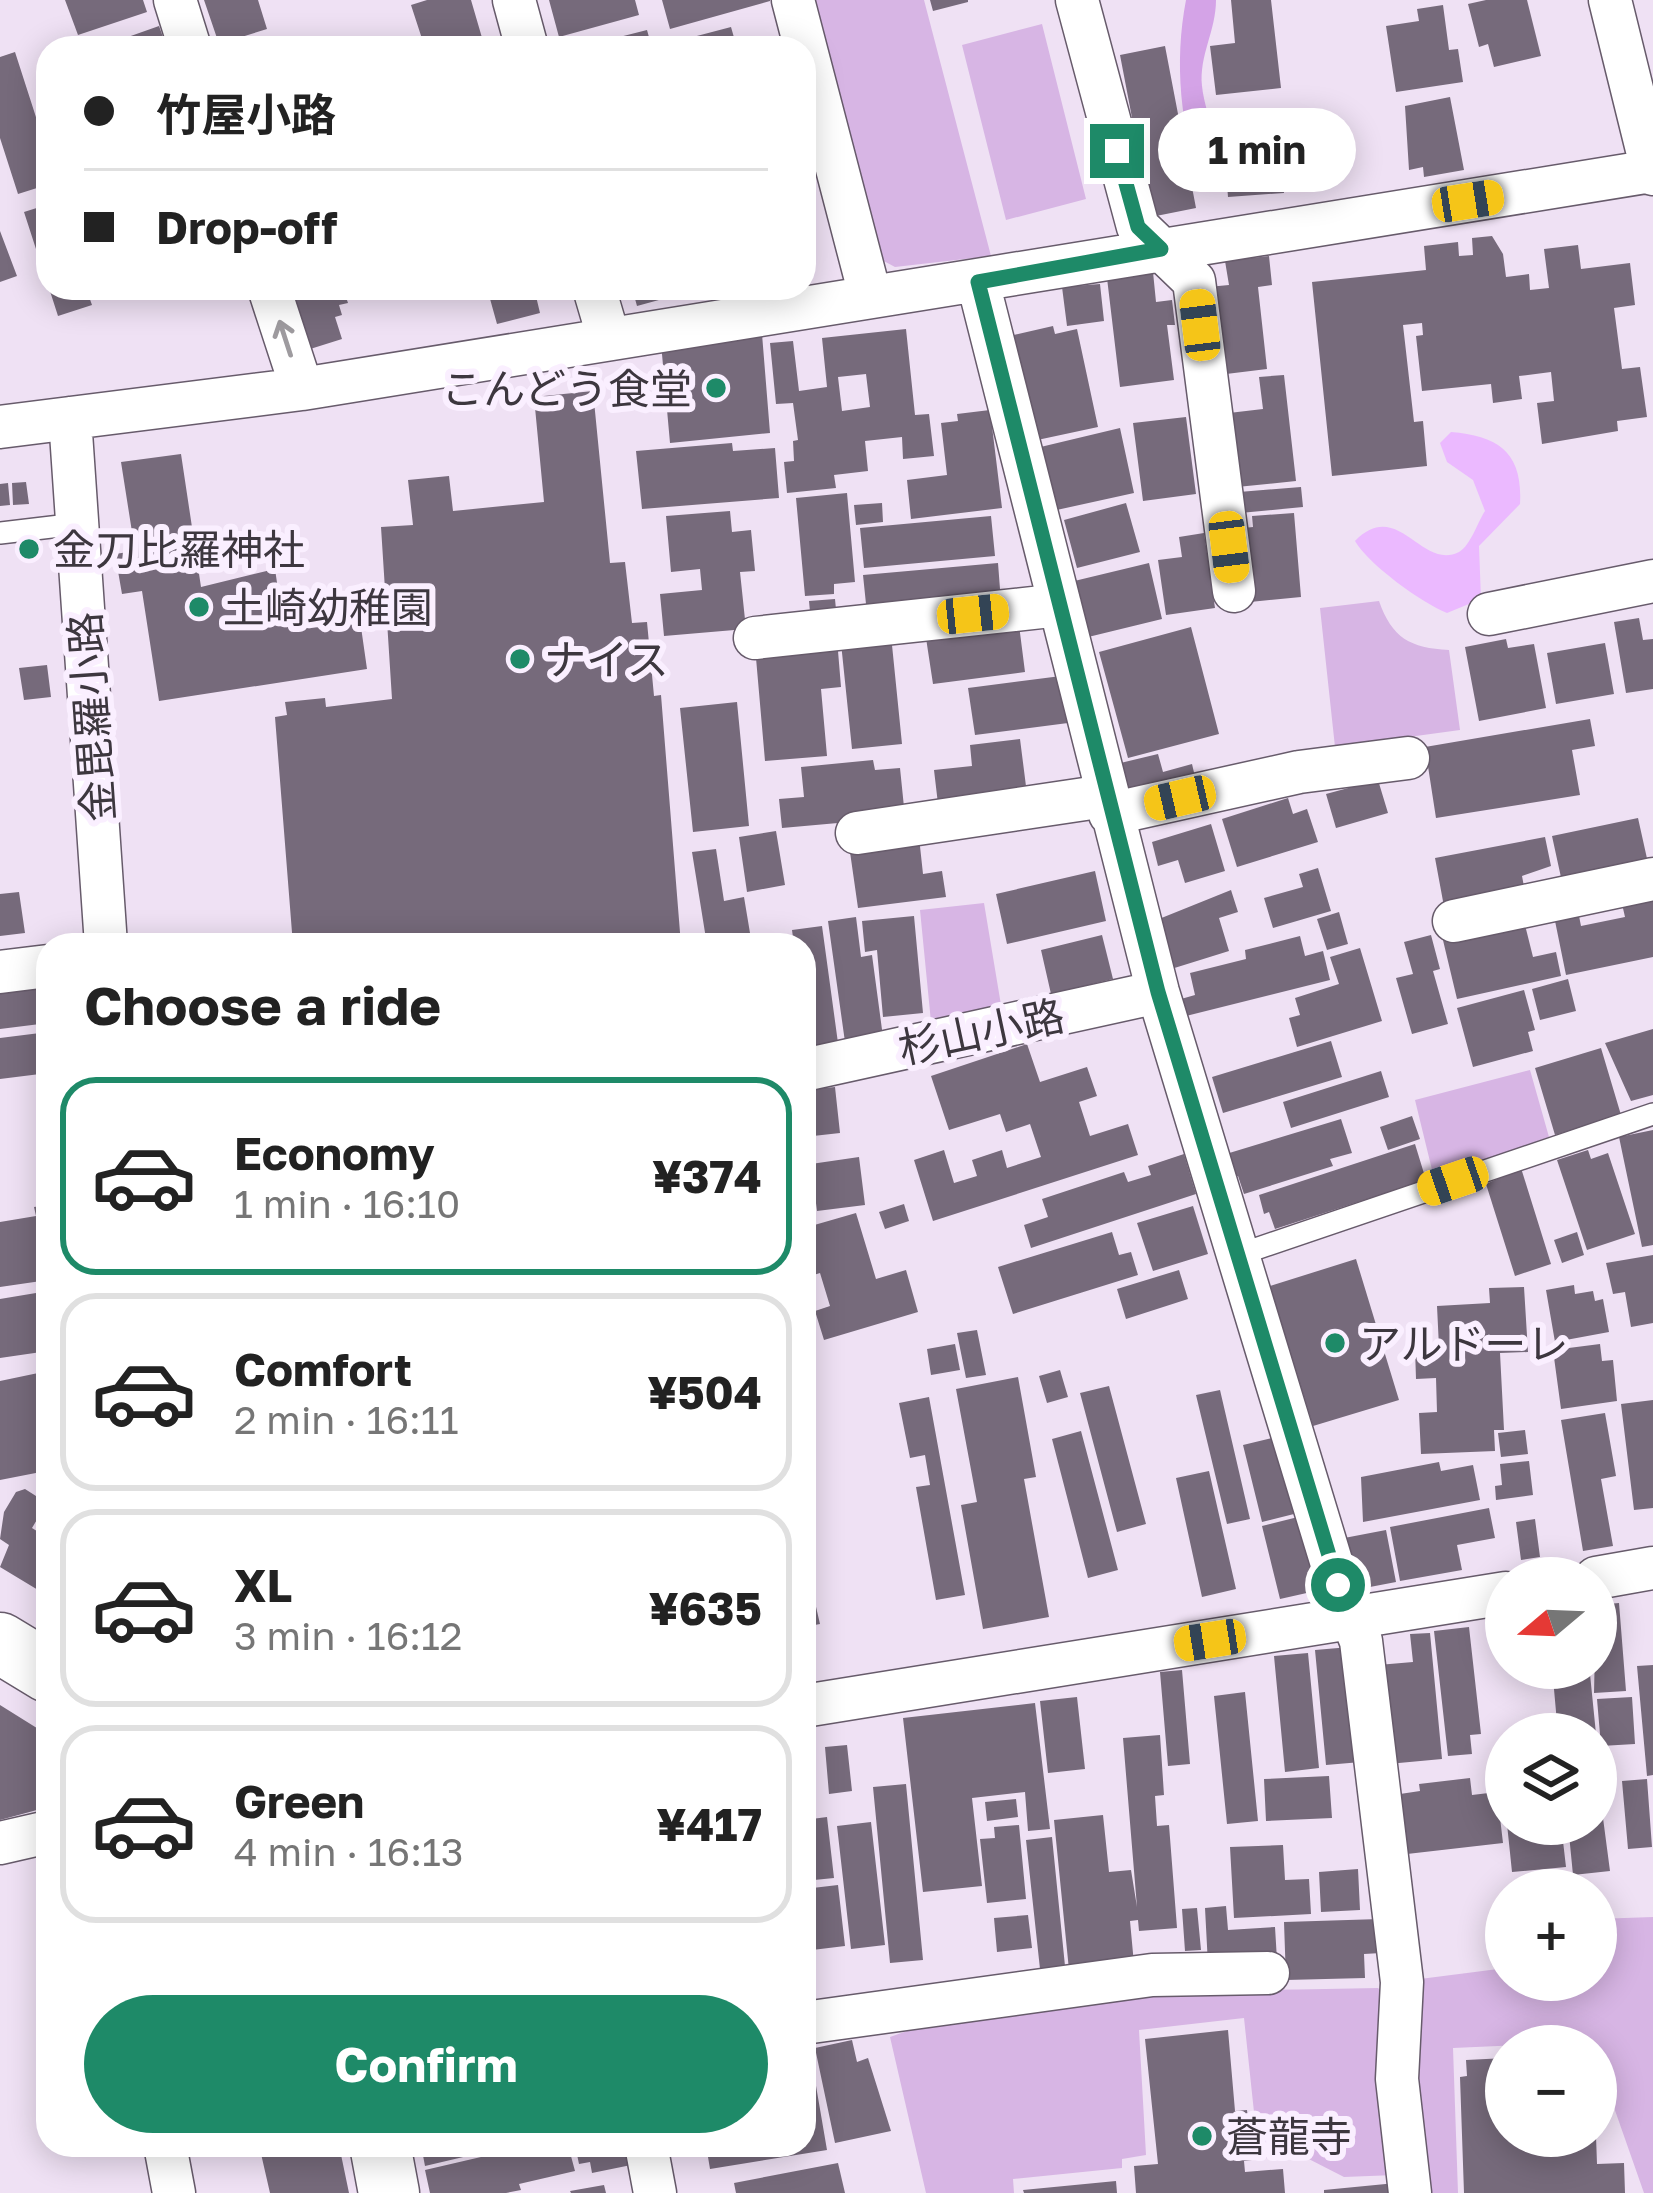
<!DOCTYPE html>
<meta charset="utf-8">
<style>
:root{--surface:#fff;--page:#f2f2f2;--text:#222;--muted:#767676;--line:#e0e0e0;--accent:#1e8a68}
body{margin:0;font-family:"Golos Text","Noto Sans JP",sans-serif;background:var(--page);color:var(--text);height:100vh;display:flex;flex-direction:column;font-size:45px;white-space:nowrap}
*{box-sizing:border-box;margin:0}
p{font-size:39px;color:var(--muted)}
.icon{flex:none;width:66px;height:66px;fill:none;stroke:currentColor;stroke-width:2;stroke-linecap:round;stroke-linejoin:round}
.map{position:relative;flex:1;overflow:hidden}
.panel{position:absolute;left:36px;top:933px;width:780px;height:1224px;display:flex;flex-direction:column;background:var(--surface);border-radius:36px;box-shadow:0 6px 30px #0003}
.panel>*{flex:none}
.top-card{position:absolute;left:36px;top:36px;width:780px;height:264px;border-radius:36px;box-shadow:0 6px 30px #0003;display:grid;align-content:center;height:264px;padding:0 48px;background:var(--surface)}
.needle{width:78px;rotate:251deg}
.tools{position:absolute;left:1485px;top:1557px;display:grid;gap:24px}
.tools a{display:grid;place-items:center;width:132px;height:132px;border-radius:50%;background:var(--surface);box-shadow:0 6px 30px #0003;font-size:60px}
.end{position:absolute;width:54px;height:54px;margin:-27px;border:15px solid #1e8a68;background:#fff;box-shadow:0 0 0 6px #fff}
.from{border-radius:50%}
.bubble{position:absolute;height:84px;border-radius:42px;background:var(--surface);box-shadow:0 6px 30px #0003;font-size:39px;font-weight:700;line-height:84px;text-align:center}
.car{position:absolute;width:36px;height:72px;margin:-36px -18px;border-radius:15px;box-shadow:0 0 9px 3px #0007;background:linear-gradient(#f5c518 24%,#345 0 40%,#f5c518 0 76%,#345 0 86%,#f5c518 0)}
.top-card b{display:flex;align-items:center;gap:42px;height:114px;font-size:45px}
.top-card b+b{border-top:3px solid var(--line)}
.top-card i{width:30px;height:30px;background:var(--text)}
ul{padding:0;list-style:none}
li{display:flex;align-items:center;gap:36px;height:198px;margin:0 24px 18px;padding:0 24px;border:6px solid var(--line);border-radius:36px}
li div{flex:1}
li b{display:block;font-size:45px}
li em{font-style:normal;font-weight:700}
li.current{border-color:var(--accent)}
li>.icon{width:108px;height:108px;stroke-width:1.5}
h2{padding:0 48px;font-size:54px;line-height:144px}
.button{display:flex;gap:24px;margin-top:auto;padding:24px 48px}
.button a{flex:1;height:138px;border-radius:72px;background:var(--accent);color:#fff;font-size:48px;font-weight:700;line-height:138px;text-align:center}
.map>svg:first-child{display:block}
.green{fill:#d7b5e4}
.forest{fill:#d4a3e7}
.water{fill:#ebb9ff}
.building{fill:#766a7b;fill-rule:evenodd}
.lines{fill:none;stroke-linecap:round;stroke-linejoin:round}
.lane-casing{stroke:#675b6b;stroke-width:24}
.street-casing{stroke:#675b6b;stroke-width:45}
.secondary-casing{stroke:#675b6b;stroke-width:63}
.lane{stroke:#fff;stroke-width:21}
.street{stroke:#fff;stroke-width:42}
.secondary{stroke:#fff;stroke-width:60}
.oneway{stroke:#9e9b9f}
.route{stroke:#1e8a68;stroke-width:15}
.poi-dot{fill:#1e8a68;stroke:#faefff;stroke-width:4.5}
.labels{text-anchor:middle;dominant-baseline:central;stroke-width:12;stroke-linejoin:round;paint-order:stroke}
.poi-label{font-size:42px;fill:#3d373f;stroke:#faefff;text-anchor:start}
.street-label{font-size:42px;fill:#3d373f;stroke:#faefff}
</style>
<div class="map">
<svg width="1653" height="2193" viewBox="0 0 1653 2193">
<rect width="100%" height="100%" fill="#efe1f4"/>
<path class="green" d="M808,0h116l67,256 -96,11 -15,-8z
M1042,24l44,175 -80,21 -44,-175z
M1379,601c13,37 31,47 70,49l11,80 -125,17 -15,-139z
M984,903l19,114 -71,15 -12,-122z
M1530,1070l19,67 -115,41 -19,-78z
M1653,1917v276h-9l-53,-151 -138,6 5,145h-33l-11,-135 6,-79 86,-11v12h90v-61z
M1378,1988l11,10 6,177 -51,2 -45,-23 -40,5 -15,-141 -105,12 7,125 -24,4v9l-109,11 1,14h-88l-36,-156c140,-52 339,-45 488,-49z"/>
<path class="forest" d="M1186,0h30c0,31 -17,55 -14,86 3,31 27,75 9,105l-8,-2c-23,-60 -29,-127 -17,-189z"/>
<path class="water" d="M1451,432c48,4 72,21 69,72l-41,42 2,53 -34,14c-25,-10 -79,-49 -92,-72 43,-44 66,30 104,11 12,-7 18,-29 26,-41l-12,-31 -26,-18 -7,-19z"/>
<path class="building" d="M65,0h78l4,12 -69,23z
M204,0h54l9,29 -48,15z
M427,0h44l14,48h-60l-14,-43z
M549,0h86l4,15 -80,22z
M662,0h108v1l-100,28z
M930,0h38v2l-35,9z
M1231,0h40l10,88 -65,7 -6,-49 25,-3z
M1486,0h41l14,56 -47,11 -6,-23 -9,3 -11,-43z
M1443,5l6,45 9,-1 5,33 -67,10 -10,-66 33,-5 -2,-12z
M159,26l8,22h-55l-1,-5z
M731,27l6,21h-61l-2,-6z
M647,30l5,18h-68v-2z
M1165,46l31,162 -45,9 -31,-162z
M15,52l29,90 4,-1 -1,142 -23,-71 19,-6 -6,-18 -19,6 -18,-56v-81z
M1450,97l14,73 -40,7 -1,-10 -14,3 -4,-64z
M1260,113l1,8 18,-1 5,73 -56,4 -4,-51 8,-1 -2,-30z
M0,231l17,45 -17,6z
M1492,236l11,18 3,23 23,-3 1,16 19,-2 -5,-39 34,-4 3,24 49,-6 5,42 -21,3 8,61 18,-2 7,50 -30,4 1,10 -76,13 -5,-41 17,-2 -3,-29 -32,4 3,23 -29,4 -2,-19 -69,7 -6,-55 7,-1 -1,-12 -19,2 11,97 9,-1 4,45 -95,10 -20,-194 114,-12 -2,-24 34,-4 1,14 14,-1 -1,-17z
M1269,256l3,29 -14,2 9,82 -49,6 -10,-88 21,-2 -4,-24z
M1153,272l3,30 16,-2 3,25h-8l7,55 -54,7 -13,-109z
M1100,284l4,37 -37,5 -5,-39z
M49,288h37l6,17 -34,11z
M292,288h51l5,15 -9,2 3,10 -7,2 7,22 -35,11 -19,-61z
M487,288h59v2l-11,2 5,21 -43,11z
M632,288h66l1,1 -62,17z
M1053,326l2,8 22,-5 21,98 -70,15 -23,-105z
M906,329l9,86 14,-1 5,42 -31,3 -1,-22 -37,4 3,30 -34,4 2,13 -49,5 -3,-31 10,-1 -1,-20 5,-1 -5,-37 -17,1 -6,-61 23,-2 6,50 28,-4 -5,-49zM866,374l4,33 -28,4 -4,-34z
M762,334l8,99 -100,10 -9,-100z
M1284,375l12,106 -59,6 -8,-74 34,-4 -4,-32z
M593,391l17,172 15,-1 7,61 15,-1 7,74 7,-1 20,250h-388l-18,-228 12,-2 -2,-13 40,-4 1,9 66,-8 -11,-172 32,-2 -5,-45 41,-4 4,35 91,-9 -10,-105z
M990,410l12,98 -91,11 -4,-39 40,-5 -6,-52 17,-2 -1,-7z
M1186,417l10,77 -53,7 -10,-78z
M1120,428l14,65 -91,20 -15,-63z
M732,443l1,8 42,-3 4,50 -137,11 -6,-58z
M181,454l20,133 74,-18 7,48 76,-11 9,63 -208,32 -17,-110 -20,3 -7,-40 20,-3 -14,-89z
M26,482l3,22 -16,1 -1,-22z
M8,483l2,22 -10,1v-22z
M1301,487l2,20 -63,6 -1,-21z
M847,493l8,89 -21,2v10l-29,2 -9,-98z
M882,503l1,19 -27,3 -2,-20z
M1126,503l14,49 -63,16 -13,-48z
M730,511l2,21 19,-2 4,41 -15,1 6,57 -82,7 -4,-42 42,-4 -2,-21 -29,3 -5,-56z
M1294,513l7,84 -51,5 -6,-74 9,-1 -1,-11z
M991,516l4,40 -131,12 -4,-40z
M1204,533l11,75 -49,7 -8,-55 24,-3 -3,-20z
M998,563l3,39 -135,2 -3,-29z
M1149,563l13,56 -82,20 -14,-56z
M835,599l2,21 -26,3 -2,-22z
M1639,618l4,22 10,-1v50l-27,4 -12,-71z
M1019,625l6,47 -92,12 -7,-46z
M1191,627l28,107 -91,24 -29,-106z
M1506,639l2,9 26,-4 12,64 -67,13 -14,-74z
M841,643l51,2 10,99 -50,5z
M1605,643l9,51 -58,10 -9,-51z
M838,651l3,36 -20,2 6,67 -62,5 -9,-103z
M47,665l4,32 -27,3 -5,-32z
M1061,676l7,47 -93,12 -7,-47z
M737,702l12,124 -56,6 -13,-124z
M1590,719l5,27 -23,4 8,45 -144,23 -11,-71z
M1020,739l7,55 -89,10 -4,-34 38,-4 -2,-21z
M1158,754l5,18 29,-8 4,17 -79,21 -9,-36z
M873,760l2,10 25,-2 5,49 -123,11 -3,-29 25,-2 -3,-30z
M1378,780l10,33 -52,15 -10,-34z
M1288,798l5,16 14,-5 11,33 -81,25 -15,-48z
M1638,818l10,45 -86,19 -10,-46z
M1211,824l14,47 -40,12 -7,-23 -20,6 -6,-24z
M776,831l9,54 -38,7 -8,-55z
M919,837l4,37 19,-3 4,26 -88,11 -9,-63z
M1545,837l6,29 -29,10 4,21 -81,15 -10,-54z
M716,849l8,52 20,-4 8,48h-45l-15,-93z
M1318,868l13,43 -58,17 -9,-30 39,-11 -4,-13z
M1095,871l11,50 -99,23 -11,-50z
M1231,890l7,22 -19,6 10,33 -61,19 -14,-49z
M19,892l6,41 -25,3v-42z
M1620,895l33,4v58l-87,18 -12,-59 24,-5 3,15 44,-9z
M1339,912l9,32 -21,6 -10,-31z
M914,916l9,97 -40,4 -6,-67 -12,2 -3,-31z
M856,917l5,40 11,-2 11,82 -38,5 -17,-121z
M1523,917l10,40 23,-5 5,24 -104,23 -15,-63z
M822,926l16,117 -31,4 -3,-102h-10l-2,-15z
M1102,935l11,44 -62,15 -10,-44z
M1431,935l9,34 -7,2 15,53 -36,10 -16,-56 17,-4 -9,-32z
M1300,936l5,20 18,-5 7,29 -152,38 -4,-17 21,-6 -5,-22 56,-14 -1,-9z
M1360,948l22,73 -85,26 -8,-29 11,-3 -5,-17 44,-14 -9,-27z
M1568,979l8,32 -36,9 -8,-31z
M48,983v40l-48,6v-40z
M1524,990l11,40 -7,2 5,19 -60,16 -16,-59z
M1653,1029v66l-22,6 -26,-58z
M48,1032v41l-48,6v-41z
M1331,1041l11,36 -119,36 -11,-36z
M1027,1044l13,38 47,-15 10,29 -18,6 11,34 38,-12 10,31 -205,66 -19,-61 30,-10 10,33 23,-7 -5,-16 30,-10 5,18 34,-11 -11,-33 -24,8 -6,-18 -51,16 -18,-54z
M1601,1048l20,67 -66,20 -20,-67z
M1381,1071l8,26 -98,31 -8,-26z
M835,1087l5,46 -36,4v-47z
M1412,1116l8,23 -32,11 -8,-23z
M1341,1119l11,34 -22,6 3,7 -89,28 -6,-18 -5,2 -7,-24z
M1653,1130v115l-11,2 -23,-110z
M1415,1144l11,36 -151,49 -6,-17 -5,2 -5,-19z
M1588,1150l3,9 17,-6 27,81 -48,16 -30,-90z
M1184,1154l12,40 -165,54 -7,-23 24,-8 -6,-18 82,-27 4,10 23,-7 -3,-9z
M859,1157l6,48 -48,6 -6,-47z
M1521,1168l30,96 -36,12 -29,-92z
M804,1187l7,31h-7z
M904,1204l5,17 -24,8 -6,-17z
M48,1205v75l-48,7v-65l36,-6 -2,-9z
M1193,1206l15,48 -55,17 -16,-48z
M856,1213l20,66 30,-9 12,42 -94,28 -9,-29 15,-5 -10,-33 -16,5v-50z
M1112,1232l7,23 12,-3 7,23 -125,39 -15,-47z
M1577,1232l7,23 -22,8 -8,-23z
M1653,1255v68l-22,4 -6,-35 -12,2 -7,-31z
M1356,1259l43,141 -86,26 -43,-140z
M1179,1270l9,29 -62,20 -9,-30z
M1574,1285l1,9 18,-3 2,10 8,-2 6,33 -54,10 -9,-52z
M1524,1287l4,65 -28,1 4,77h-10l1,21 -74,3 -2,-41 18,-1 -1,-34 -20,1 -1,-31 24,-1 -2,-41 53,-3 -1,-15z
M48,1291v60l-48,7v-59z
M977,1330l9,45 -20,3 -9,-45z
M955,1344l5,26 -29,5 -4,-26z
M1600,1344l2,17 11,-1 4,41 -56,8 -8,-59z
M1060,1370l8,27 -21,6 -8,-27z
M43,1372l5,53 -11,2 9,44 -46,9v-99z
M1018,1377l18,100 -12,2 25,138 -66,12 -22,-124 16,-3 -21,-113z
M1109,1386l37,138 -29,8 -37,-139z
M1220,1390l30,129 -23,5 -31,-129z
M929,1397l36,198 -29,5 -20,-113 14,-2 -5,-30 -15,3 -11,-55z
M1653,1400v108l-19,2 -13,-106z
M1605,1413l11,63 -15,3 12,67 -30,5 -22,-131z
M1525,1430l3,24 -27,3 -3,-24z
M1081,1431l37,139 -30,8 -36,-139z
M1276,1437l18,77 -32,8 -19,-77z
M1529,1461l4,34 -37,5 -1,-14 7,-1 -2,-21z
M1439,1462l2,9 32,-6 7,35 -117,22 -2,-45z
M1209,1471l27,118 -34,8 -26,-119z
M25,1489l22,14 -15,25 16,10v58l-48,-29 9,-22 -9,-6 4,-27 12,-20z
M1489,1508l6,30 -38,7 5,25 -62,11 -10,-54z
M1302,1516l18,74 -40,9 -18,-73z
M1535,1519l5,38 -19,3 -5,-38z
M1386,1530l10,52 -47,9 -10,-52z
M804,1555l16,69 -16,3z
M1619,1603l7,88 -32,2 2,-88z
M1469,1627l12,107 -11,1 2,19 -24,2 -14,-125z
M1430,1633l12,126 -54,5 -10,-99 35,-3 -3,-28z
M1350,1647l11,115 -35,3 -11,-115z
M1308,1653l11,115 -34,4 -11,-116z
M1653,1665v110l-6,1 -10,-110z
M1182,1670l8,94 -22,2 -8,-94z
M1590,1674l6,60h-38l-5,-56z
M1245,1692l13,129 -31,3 -13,-128z
M1077,1697l8,72 -37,4 -8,-72z
M1632,1697l3,47 -34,2 -4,-47z
M1035,1703l15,126 -22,2 -3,-39 -53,6 10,88 -59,6 -20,-174z
M0,1705l48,30v72l-48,13z
M1160,1735l4,60 -9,1 2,30 12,-1 8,103 -38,3 -1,-11 -8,1 4,43 -65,6 -15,-150 49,-5 6,57 22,-2 6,37 -14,-169z
M847,1745l5,46 -23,3 -4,-47z
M1596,1765l14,106 -37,4 -5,-51h28z
M1329,1776l3,42 -66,3 -2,-42z
M1470,1778l2,17 25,-3 6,51 -96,11 -7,-60 20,-3 -1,-7z
M1647,1779l5,68 -24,2 -6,-68z
M906,1784l17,176 -33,3 -17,-176z
M1016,1799l2,18 -31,4 -2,-19z
M827,1817l7,61 -30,3v-61z
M871,1822l14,123 -34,4 -14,-123z
M1507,1824h54l5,43 -54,5z
M1019,1825l7,74 -39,4 -7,-64 15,-1 -1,-11z
M1052,1837l13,129 -25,3 -14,-129z
M1283,1845l2,35 24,-1 2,35 -77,4 -4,-71z
M1358,1869l2,41 -39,2 -2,-40z
M1578,1879l1,11h-45l-1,-7z
M838,1885l7,61 -41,5v-62z
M1226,1906l2,24 47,-3 2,33 -69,5 -3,-57z
M1197,1908l4,42 -16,1 -3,-42z
M1028,1915l4,33 -35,4 -3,-34z
M1380,1919l1,34 -17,1 1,24 -79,2 -2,-58z
M1228,2030l7,81 12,-1 5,50 -8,1 1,11 38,-3 2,24h-149l-2,-27 24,-2 -13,-125z
M852,2040l5,22 11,-4 23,73 -56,12 -20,-95z
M809,2045l18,105 -117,19 -4,-24h98v-99z
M1506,2058v78h90l1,28 27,-1 1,30h-161l-4,-116 7,-1 -1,-16z
M259,2145h80l10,48h-79z
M421,2145h71l1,5 -68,16z
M533,2145h35l7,26 -56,13 2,6 -15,3h-76l-5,-23z
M575,2145h57l4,19 -44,9 -2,-11 -11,2z
M838,2163l7,30h-109l-2,-10z
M1116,2181l1,12h-93l-1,-3z
M1396,2183l1,10h-73v-3z
M604,2185l2,8h-35l-1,-2z"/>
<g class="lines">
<defs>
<path id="lane" d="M0,533l77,-9
M1238,1255l415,-141"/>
<path id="street" d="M175,0l15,48
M514,0l13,48
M793,0l77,295
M1077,0l61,227 56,54 40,310
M1610,0l43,174
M978,282l180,710 180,592 23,57 41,341 -5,97 13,114
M269,288l33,101
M594,288l15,51
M70,418l36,527
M0,427l302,-38 1350,-218
M1489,614l164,-33
M755,638l305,-33
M1110,814l189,-42 109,-14
M857,833l248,-37
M1454,921l199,-42
M0,972l48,-6
M804,1070l354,-78
M1596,1578l57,-10
M804,1706l702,-113
M0,1843l48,-11
M804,2023l348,-48 116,-2
M165,2145l9,48
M646,2145l9,48"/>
<path id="secondary" d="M0,1643l48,29
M380,2145l9,48"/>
</defs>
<use href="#lane" class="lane-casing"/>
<use href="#street" class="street-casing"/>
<use href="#secondary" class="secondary-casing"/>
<use href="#lane" class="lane"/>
<use href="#street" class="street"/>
<use href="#secondary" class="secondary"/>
</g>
<defs><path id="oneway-shaft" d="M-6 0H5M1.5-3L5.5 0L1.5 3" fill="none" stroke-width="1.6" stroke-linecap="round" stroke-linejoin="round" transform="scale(3)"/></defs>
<use class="oneway" href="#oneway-shaft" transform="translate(285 338) rotate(-108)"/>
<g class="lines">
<path class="route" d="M1117,151l21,76 23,22 -183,33 180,710 180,593"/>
</g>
<g class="poi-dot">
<circle cx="716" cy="388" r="12"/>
<circle cx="29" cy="549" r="12"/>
<circle cx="199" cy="607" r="12"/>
<circle cx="520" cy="659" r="12"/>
<circle cx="1335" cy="1343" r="12"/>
<circle cx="1202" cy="2136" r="12"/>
</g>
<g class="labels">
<g class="poi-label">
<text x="692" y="388" text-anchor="end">こんどう食堂</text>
<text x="53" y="549">金刀比羅神社</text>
<text x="223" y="607">土崎幼稚園</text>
<text x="544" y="659">ナイス</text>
<text x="1359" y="1343">アルドーレ</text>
<text x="1226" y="2136">蒼龍寺</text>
</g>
<g class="street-label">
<text transform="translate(91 717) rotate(-94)">金毘羅小路</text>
<text transform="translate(981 1031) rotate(-12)">杉山小路</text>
</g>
</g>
</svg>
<div class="tools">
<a><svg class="needle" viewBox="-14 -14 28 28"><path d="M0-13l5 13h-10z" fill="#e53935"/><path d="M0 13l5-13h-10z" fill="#767676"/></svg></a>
<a><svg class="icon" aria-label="layers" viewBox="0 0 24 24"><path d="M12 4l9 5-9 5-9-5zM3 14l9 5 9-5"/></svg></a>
<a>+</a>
<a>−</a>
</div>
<i class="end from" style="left:1338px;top:1585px"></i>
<i class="end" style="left:1117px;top:151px"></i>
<div class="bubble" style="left:1158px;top:108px;width:198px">1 min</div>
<i class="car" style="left:1468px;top:201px;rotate:81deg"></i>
<i class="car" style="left:1200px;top:325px;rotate:353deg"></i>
<i class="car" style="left:1229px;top:547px;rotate:173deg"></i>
<i class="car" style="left:973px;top:614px;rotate:84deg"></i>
<i class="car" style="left:1180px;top:798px;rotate:257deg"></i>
<i class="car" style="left:1453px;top:1181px;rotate:251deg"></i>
<i class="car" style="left:1210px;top:1640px;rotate:261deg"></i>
<div class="top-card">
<b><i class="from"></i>竹屋小路</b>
<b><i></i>Drop-off</b>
</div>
<section class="panel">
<h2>Choose a ride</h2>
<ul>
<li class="current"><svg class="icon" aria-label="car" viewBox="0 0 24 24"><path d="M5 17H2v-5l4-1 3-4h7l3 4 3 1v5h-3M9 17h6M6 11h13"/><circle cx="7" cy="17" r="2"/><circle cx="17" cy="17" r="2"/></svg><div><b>Economy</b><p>1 min · 16:10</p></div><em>¥374</em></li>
<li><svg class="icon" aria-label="car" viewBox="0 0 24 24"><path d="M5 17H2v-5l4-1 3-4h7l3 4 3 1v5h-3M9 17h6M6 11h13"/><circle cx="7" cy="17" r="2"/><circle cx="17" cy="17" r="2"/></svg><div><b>Comfort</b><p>2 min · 16:11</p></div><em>¥504</em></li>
<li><svg class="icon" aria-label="car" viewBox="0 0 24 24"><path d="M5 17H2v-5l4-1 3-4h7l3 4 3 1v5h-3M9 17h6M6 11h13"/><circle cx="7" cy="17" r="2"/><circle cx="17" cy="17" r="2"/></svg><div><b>XL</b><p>3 min · 16:12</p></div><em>¥635</em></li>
<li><svg class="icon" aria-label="car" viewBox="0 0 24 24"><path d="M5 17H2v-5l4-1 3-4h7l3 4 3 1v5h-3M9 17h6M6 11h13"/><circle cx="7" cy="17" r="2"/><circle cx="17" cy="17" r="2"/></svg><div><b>Green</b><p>4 min · 16:13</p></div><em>¥417</em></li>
</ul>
<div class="button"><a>Confirm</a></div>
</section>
</div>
